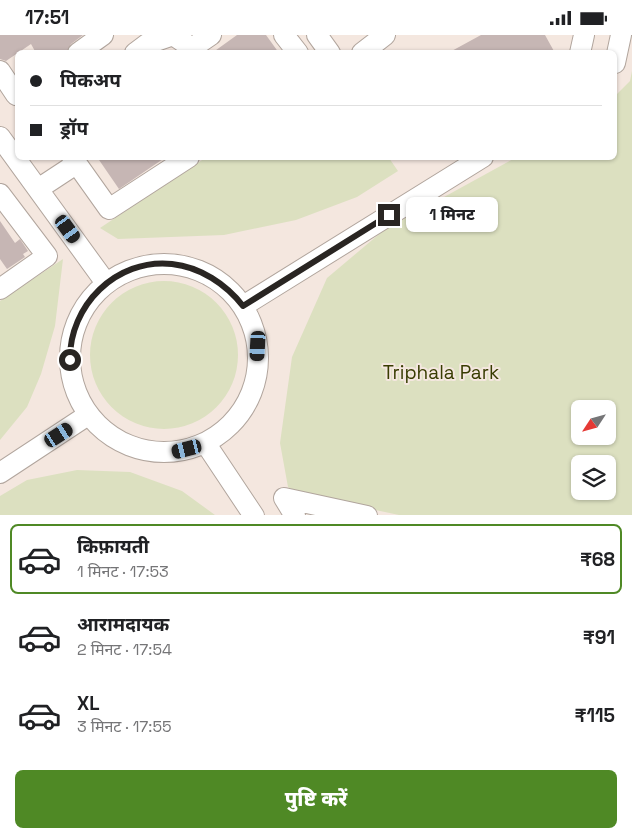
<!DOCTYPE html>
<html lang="hi">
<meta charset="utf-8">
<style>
:root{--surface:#fff;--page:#f6f6f6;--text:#202124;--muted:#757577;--line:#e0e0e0;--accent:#4f8925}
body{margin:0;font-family:"Space Grotesk","Noto Sans Devanagari",sans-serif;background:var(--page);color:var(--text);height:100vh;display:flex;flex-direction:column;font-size:19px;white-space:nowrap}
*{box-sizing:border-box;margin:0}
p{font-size:16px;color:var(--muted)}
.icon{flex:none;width:28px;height:28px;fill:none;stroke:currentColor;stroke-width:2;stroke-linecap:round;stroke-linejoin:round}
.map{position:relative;height:480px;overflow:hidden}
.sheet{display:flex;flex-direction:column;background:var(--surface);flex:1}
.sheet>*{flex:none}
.hud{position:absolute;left:15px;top:15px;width:602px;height:110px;border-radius:8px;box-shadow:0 1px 4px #0004;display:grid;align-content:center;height:110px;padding:0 15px;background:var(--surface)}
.needle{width:32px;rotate:234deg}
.buttons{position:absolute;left:571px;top:365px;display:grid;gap:10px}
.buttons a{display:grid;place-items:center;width:45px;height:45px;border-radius:8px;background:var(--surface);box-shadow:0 1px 4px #0004;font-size:25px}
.end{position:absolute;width:22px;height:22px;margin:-11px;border:6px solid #292522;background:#fff;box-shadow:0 0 0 2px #fff}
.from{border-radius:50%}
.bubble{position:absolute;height:35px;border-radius:8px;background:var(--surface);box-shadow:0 1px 4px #0004;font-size:16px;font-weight:800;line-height:35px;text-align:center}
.car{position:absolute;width:15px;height:30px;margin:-15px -8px;border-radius:6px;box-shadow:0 0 4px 1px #0007;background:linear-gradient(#222 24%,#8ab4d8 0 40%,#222 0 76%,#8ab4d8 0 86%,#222 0)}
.hud b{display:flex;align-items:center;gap:18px;height:48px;font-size:19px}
.hud b+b{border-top:1px solid var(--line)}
.hud i{width:12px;height:12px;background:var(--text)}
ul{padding:9px 0 0;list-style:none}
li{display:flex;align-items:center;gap:15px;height:70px;margin:0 10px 8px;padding:0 5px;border:2px solid transparent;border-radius:8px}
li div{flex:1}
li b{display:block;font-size:19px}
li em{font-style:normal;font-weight:800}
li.on{border-color:var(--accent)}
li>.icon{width:45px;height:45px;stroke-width:1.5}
.action{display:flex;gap:10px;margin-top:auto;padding:10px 15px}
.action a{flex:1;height:58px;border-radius:8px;background:var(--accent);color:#fff;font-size:20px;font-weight:800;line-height:58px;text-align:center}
.status{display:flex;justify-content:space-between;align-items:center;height:35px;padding:0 25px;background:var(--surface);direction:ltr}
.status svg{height:14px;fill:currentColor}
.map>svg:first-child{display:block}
.green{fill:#dce0c0;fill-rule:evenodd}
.building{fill:#c6b6b4}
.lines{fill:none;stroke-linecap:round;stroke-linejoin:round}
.minor-casing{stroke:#b1a59d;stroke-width:22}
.minor{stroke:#fff;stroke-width:20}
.route{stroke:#292522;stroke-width:6}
.labels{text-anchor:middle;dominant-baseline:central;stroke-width:4;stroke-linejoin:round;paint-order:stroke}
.park-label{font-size:19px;fill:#383c01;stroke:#f4e7df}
</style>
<div class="status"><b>17:51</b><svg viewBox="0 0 49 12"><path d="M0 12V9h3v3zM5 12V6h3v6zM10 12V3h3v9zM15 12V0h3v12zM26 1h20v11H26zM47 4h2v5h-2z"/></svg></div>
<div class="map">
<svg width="632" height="481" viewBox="0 0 632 481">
<rect width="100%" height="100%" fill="#f4e7df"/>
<path class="green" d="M632,36v444h-233l-99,-21 -12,-7 -8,-44 12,-86 35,-79 57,-48 131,-72 100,-1v-61l15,-15zM580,374h28v27h-28zM580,429h28v27h-28z
M205,123h184l9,13 -41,26 -61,23 -72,15 -106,4 -18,-11z
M63,224l-8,67 -14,48 -14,33 -27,33v-139z
M90 320a74 74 0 1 1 148 0a74 74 0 1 1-148 0Z
M77,435l53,2 52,19 33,24h-215v-19l27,-16z"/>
<path class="building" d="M0,0h83l-12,9 -5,9h-30l-5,-9 -25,17 -6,-2z
M237,0h29l13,18h-67z
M481,0h64l10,18h-107z
M97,122h69l-47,32z
M0,186l15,22 5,-4 8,12 -5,3 2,3 -18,12 -7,-10z"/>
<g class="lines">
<defs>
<path id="minor" d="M284,0l14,18
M317,0l13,18
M192,13l19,-13
M78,18l25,-18
M135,18l12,-9 26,-9 19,13 3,5
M362,18l23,-18
M580,18l4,-18
M615,28l6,-28
M0,36l16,24 2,-1
M0,102l106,146
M72,122l37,52 80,-52
M38,154l38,-25
M0,159l47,62 -47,33
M70 323a94 94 0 1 1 188 0a94 94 0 1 1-188 0Z
M243,271l240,-149
M206,409l48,72
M0,438l88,-58
M295,481l-11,-18 83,18"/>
</defs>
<use href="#minor" class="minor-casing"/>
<use href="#minor" class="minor"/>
</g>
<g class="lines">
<path class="route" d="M70,325c-1,-54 46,-102 102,-96 28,3 54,20 71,42l146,-91"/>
</g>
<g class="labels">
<g class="park-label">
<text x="441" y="337">Triphala Park</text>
</g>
</g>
</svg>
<div class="buttons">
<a><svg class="needle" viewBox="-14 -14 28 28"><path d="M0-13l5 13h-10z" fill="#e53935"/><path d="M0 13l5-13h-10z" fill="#757577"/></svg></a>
<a><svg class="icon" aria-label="layers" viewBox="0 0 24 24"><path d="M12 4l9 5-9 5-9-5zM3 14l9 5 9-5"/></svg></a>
</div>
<i class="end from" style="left:70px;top:325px"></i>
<i class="end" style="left:389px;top:180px"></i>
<div class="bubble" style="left:406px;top:162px;width:92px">1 मिनट</div>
<i class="car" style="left:68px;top:194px;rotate:144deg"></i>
<i class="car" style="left:258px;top:311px;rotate:183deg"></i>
<i class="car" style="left:59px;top:400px;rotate:57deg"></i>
<i class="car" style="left:187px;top:414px;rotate:256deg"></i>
<div class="hud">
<b><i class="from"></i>पिकअप</b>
<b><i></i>ड्रॉप</b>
</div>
</div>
<section class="sheet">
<ul>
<li class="on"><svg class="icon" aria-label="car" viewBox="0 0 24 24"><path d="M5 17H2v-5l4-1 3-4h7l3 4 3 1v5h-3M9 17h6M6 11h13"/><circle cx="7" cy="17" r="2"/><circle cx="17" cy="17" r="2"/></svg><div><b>किफ़ायती</b><p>1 मिनट · 17:53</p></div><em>₹68</em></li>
<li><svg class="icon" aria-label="car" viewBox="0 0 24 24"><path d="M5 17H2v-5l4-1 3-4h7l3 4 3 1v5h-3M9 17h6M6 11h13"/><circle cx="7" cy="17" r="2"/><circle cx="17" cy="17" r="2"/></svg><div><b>आरामदायक</b><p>2 मिनट · 17:54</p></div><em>₹91</em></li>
<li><svg class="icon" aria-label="car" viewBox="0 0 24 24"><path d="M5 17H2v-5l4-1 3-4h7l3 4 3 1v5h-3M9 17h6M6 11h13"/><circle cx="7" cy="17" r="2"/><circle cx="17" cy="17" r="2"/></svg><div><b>XL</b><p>3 मिनट · 17:55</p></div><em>₹115</em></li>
</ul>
<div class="action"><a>पुष्टि करें</a></div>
</section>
